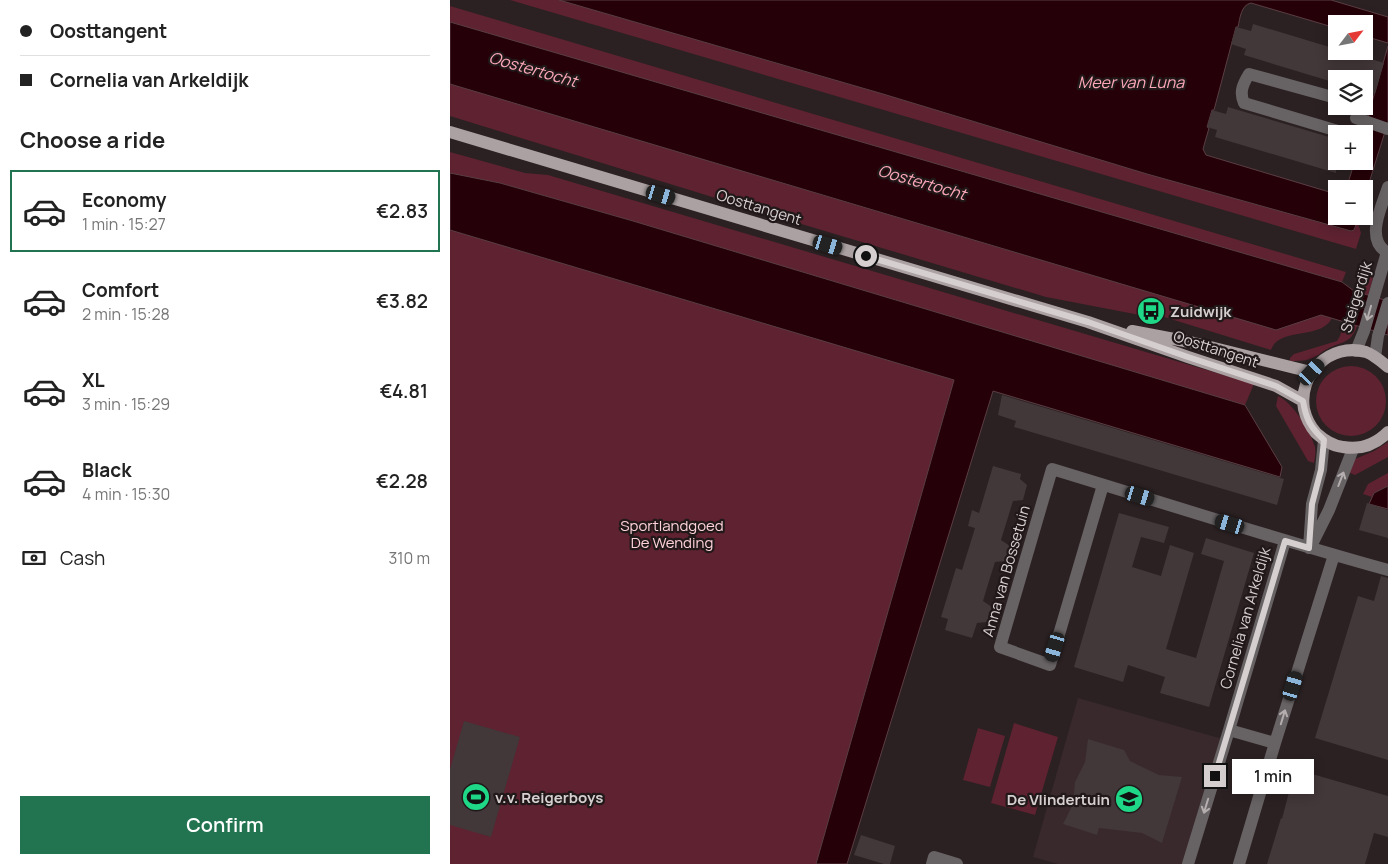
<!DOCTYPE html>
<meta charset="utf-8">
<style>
:root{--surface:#fff;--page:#f6f6f6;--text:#222;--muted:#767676;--line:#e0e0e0;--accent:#21744f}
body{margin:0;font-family:Manrope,sans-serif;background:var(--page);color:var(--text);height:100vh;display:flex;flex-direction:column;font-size:19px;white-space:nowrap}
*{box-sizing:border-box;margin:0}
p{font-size:16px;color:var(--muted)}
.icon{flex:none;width:28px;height:28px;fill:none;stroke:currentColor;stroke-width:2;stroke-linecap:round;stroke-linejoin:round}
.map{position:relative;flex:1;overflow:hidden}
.panel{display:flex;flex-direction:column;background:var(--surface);width:450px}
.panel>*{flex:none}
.hud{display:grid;align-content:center;height:110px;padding:0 20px;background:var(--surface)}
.needle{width:32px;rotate:58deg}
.buttons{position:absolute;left:878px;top:15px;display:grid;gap:10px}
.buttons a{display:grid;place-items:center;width:45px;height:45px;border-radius:0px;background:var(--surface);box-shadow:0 2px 12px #0003;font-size:25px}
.end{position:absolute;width:22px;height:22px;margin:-11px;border:6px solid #d6cfd0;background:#111;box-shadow:0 0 0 2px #111}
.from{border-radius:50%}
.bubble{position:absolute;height:35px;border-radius:0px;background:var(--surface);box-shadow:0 2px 12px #0003;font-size:16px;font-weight:600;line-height:35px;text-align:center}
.car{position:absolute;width:15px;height:30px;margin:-15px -8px;border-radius:6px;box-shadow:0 0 4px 1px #0007;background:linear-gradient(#222 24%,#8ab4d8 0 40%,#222 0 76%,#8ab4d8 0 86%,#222 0)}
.hud b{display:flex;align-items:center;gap:18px;height:48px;font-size:19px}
.hud b+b{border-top:1px solid var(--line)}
.hud i{width:12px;height:12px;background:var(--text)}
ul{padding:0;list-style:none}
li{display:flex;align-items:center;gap:15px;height:82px;margin:0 10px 8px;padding:0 10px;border:2px solid transparent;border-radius:0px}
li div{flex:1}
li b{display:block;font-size:19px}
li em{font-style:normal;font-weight:600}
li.on{border-color:var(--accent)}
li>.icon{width:45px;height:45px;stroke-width:1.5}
h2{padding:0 20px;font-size:22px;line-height:60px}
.pay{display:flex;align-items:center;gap:12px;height:55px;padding:0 20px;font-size:19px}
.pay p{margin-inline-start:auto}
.button{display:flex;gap:10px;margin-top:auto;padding:10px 20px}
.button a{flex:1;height:58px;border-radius:0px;background:var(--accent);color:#fff;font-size:20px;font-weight:600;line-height:58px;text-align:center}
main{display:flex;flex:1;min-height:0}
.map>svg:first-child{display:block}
.built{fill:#39292c}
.green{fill:#5e2231}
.water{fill:#250008;stroke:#5a3e44}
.building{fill:#423739}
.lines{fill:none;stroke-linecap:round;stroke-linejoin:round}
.minor{stroke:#676263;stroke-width:12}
.major{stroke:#aba1a2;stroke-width:12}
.oneway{stroke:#b5aeaf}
.route{stroke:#d6cfd0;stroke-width:6}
.labels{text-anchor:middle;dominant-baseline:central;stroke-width:4.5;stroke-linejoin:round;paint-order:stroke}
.street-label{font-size:15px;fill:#d6cfd0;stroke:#211819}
.poi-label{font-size:15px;font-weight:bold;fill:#d6cfd0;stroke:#211819;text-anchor:start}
.park-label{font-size:15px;fill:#fdd2d9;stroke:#211819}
.water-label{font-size:16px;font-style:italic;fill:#fca8b8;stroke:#211819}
</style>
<main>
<section class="panel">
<div class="hud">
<b><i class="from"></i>Oosttangent</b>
<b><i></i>Cornelia van Arkeldijk</b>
</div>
<h2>Choose a ride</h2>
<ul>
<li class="on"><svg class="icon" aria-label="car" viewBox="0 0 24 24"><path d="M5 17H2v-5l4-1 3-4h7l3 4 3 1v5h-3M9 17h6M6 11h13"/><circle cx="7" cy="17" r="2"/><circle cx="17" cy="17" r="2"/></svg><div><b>Economy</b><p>1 min · 15:27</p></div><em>€2.83</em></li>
<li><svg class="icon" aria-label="car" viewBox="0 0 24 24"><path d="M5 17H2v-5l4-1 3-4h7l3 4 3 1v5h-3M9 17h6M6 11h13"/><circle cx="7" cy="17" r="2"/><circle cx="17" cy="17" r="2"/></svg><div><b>Comfort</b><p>2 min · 15:28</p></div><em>€3.82</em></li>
<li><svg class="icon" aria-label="car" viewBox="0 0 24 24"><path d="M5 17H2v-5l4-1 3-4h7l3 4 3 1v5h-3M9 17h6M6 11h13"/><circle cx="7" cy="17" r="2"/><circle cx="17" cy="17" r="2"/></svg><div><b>XL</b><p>3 min · 15:29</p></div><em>€4.81</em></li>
<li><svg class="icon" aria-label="car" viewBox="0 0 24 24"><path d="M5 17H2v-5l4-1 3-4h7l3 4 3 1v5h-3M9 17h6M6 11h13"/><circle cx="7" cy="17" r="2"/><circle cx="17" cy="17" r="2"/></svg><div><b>Black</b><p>4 min · 15:30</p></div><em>€2.28</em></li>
</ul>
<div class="pay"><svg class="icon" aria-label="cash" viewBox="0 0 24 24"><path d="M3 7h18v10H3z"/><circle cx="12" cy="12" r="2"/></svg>Cash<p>310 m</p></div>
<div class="button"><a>Confirm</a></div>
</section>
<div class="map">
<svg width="938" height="864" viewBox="0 0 938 864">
<rect width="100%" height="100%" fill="#2b2122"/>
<path class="built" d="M628,698l148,42 -38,124h-130l-25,-7z"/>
<path class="green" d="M60,0h49l324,94 264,80 203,57 4,-1 3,-10 4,13 -5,16z
M0,6l896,266 -4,10 -892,-260z
M0,84l826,246 45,-15 11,3c-10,20 -43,11 -57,25 -1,1 -4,6 -4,7l-123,-38 -3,4 -99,-19 -298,-89 -298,-92z
M0,152l75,21 23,2 706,209 -9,21 -612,-184 -133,-38 -50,-10z
M0,230l504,150 -138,484h-366z
M914,275l9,3 -5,18 -14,-5 2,-10z
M894,322l13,4c-6,18 -15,15 -30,23 -6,3 -10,8 -17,10 -6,2 -13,2 -20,2v-3l4,-4 43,-13 3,-5z
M866 401a35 35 0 1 1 70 0a35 35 0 1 1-70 0Z
M828,396c15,7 32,34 37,51 1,5 0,11 -1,16l-6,-2 -32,-55z
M938,442v15l-33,18 -7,-3 7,-13 19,-8z
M938,473v13l-14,7 -2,4 -9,-3 5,-10z
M564,723l44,14 -23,78 -44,-12z
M528,728l27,8 -15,51 -27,-7z"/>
<path class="water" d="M109,0h772l57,17v26l-24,-7v-12h-28v4l-85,-25c-10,2 -11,15 -13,24h-2l-22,83h-2l-5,17 2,1 -6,21 3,6 130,39v22h23l-5,14 -3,1 -204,-57 -264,-80z
M0,22l892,260 12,9 34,10v34l-67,-20 -45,15 -826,-246z
M938,46v76l-24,77v-10h-18l9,-28h9v-27h-1z
M0,173l50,10 133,38 612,184 37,62 -2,10 -287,-86 -146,473h-31l138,-484 -504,-150z
M938,486v23l-19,-5 5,-11z"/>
<path class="building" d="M803,24l83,25v2h8l40,12 -9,31 -11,-3v-12h-28v4l-92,-28 2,-6 -15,-5 5,-17 15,4z
M778,107l108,32v34l-121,-36 2,-7 -10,-3 5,-17 14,4z
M552,395l282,84 -7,26 -263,-78 2,-6 -18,-6z
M543,466l28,8 -1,5 7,6 -4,15 -10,1 -12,39 9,6 -3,8 -2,7 -10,1 -6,19 -6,20 9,6 -5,15 -10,1 -5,15 -27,-8 3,-11 -7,-2 15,-49 6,2 13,-42 -7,-2 4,-16 7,3z
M917,503l21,7v28l-29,-8z
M669,513l50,14 -5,16 -23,-6 -9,30 29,9 9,-31 24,8 -28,96 30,9 28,-97 -23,-7 5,-16 48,15 -45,154 -49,-14 5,-16 -37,-12 -5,17 -49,-15z
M931,576l7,2v182l-73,-22 43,-142 16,5z
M14,721l56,16 -29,100 -41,-12v-56z
M638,739l36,11 6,11 29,14 23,2 -20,66 -20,-10 -43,-5 -2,7 -34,-11 10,-20 2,-22 10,-20z
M845,769l93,27v41l-14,-4 -9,31h-98l14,-46 1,1z
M411,835l34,11 -5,18h-6l-30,-9z"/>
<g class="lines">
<path class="minor" d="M886,98l-87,-24c-6,10 -10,18 -5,29l104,31
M906,118l32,11
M938,187c-6,19 -24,53 0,66
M906,351l8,-20 23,-79
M925,357l3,-21 10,-33
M653,485l-53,180 -50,-18 52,-178c112,34 223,70 336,101
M862,544l17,-34 24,-61
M859,548l3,-44 9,-34 3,-30
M779,730l46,13
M482,864l2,-7 23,7
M738,864l41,-134 56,-189
M789,864l36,-121 59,-188"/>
<path class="major" d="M0,132l638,190 100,35 88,29 27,15
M682,331l58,11 121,30
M938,367c-7,-6 -14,-12 -22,-15 -36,-10 -68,22 -62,57 2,9 6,17 12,24 8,7 16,13 27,14 17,3 32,-2 45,-15"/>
</g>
<defs><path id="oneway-shaft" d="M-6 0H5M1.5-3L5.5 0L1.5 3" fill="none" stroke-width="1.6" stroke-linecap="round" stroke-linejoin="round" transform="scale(1.25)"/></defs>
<g class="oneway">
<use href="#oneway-shaft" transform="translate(919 313) rotate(106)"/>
<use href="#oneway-shaft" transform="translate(891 479) rotate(-69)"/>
<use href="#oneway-shaft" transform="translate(833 717) rotate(-73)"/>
<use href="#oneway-shaft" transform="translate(756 806) rotate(107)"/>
</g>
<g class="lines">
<path class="route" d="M416,256l222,66 100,35 88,29 27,15c3,18 7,26 21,39l-3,30 -9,34 -3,44 -24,-7 -70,235"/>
</g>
<defs>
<symbol id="bus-disc" viewBox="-11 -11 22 22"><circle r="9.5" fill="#1fd887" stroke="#211819"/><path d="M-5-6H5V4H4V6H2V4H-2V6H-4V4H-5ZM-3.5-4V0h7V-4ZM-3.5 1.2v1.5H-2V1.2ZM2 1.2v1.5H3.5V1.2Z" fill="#111"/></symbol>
<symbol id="stadium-disc" viewBox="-11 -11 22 22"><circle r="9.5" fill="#1fd887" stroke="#211819"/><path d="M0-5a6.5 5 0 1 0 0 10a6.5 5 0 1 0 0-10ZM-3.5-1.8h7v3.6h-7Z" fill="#111"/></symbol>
<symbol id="school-disc" viewBox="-11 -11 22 22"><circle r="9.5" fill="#1fd887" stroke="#211819"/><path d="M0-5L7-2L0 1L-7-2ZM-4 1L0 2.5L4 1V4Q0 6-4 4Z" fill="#111"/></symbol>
</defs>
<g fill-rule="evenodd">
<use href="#bus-disc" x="685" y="295" width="32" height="32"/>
<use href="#stadium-disc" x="10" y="781" width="32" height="32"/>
<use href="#school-disc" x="663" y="783" width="32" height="32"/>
</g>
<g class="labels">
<g class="street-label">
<text transform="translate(309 207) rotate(17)">Oosttangent</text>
<text transform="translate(906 297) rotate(-73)">Steigerdijk</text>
<text transform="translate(766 349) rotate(18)">Oosttangent</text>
<text transform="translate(556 571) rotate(-74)">Anna van Bossetuin</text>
<text transform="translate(795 618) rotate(-74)">Cornelia van Arkeldijk</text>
</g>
<g class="poi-label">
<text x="720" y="311">Zuidwijk</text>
<text x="45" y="797">v.v. Reigerboys</text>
<text x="660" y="799" text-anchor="end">De Vlindertuin</text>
</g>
<g class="park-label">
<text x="222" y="525">Sportlandgoed<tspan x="222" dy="17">De Wending</tspan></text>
</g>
<g class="water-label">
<text transform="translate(83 69) rotate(16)">Oostertocht</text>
<text x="681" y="82">Meer van Luna</text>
<text transform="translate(472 182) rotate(16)">Oostertocht</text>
</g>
</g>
</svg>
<div class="buttons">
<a><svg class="needle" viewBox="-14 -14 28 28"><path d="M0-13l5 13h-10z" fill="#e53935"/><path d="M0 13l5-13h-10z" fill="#767676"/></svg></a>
<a><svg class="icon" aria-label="layers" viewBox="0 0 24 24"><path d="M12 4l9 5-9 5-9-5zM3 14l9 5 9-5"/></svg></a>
<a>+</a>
<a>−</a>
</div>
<i class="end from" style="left:416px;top:256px"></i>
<i class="end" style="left:765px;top:776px"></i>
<div class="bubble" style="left:782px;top:759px;width:82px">1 min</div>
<i class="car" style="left:211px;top:195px;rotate:107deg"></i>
<i class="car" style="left:378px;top:245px;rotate:107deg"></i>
<i class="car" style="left:862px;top:372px;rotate:43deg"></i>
<i class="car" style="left:690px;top:496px;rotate:107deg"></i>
<i class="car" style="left:780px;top:524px;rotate:287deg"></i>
<i class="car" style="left:605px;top:647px;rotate:197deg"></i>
<i class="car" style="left:843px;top:686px;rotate:17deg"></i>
</div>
</main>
